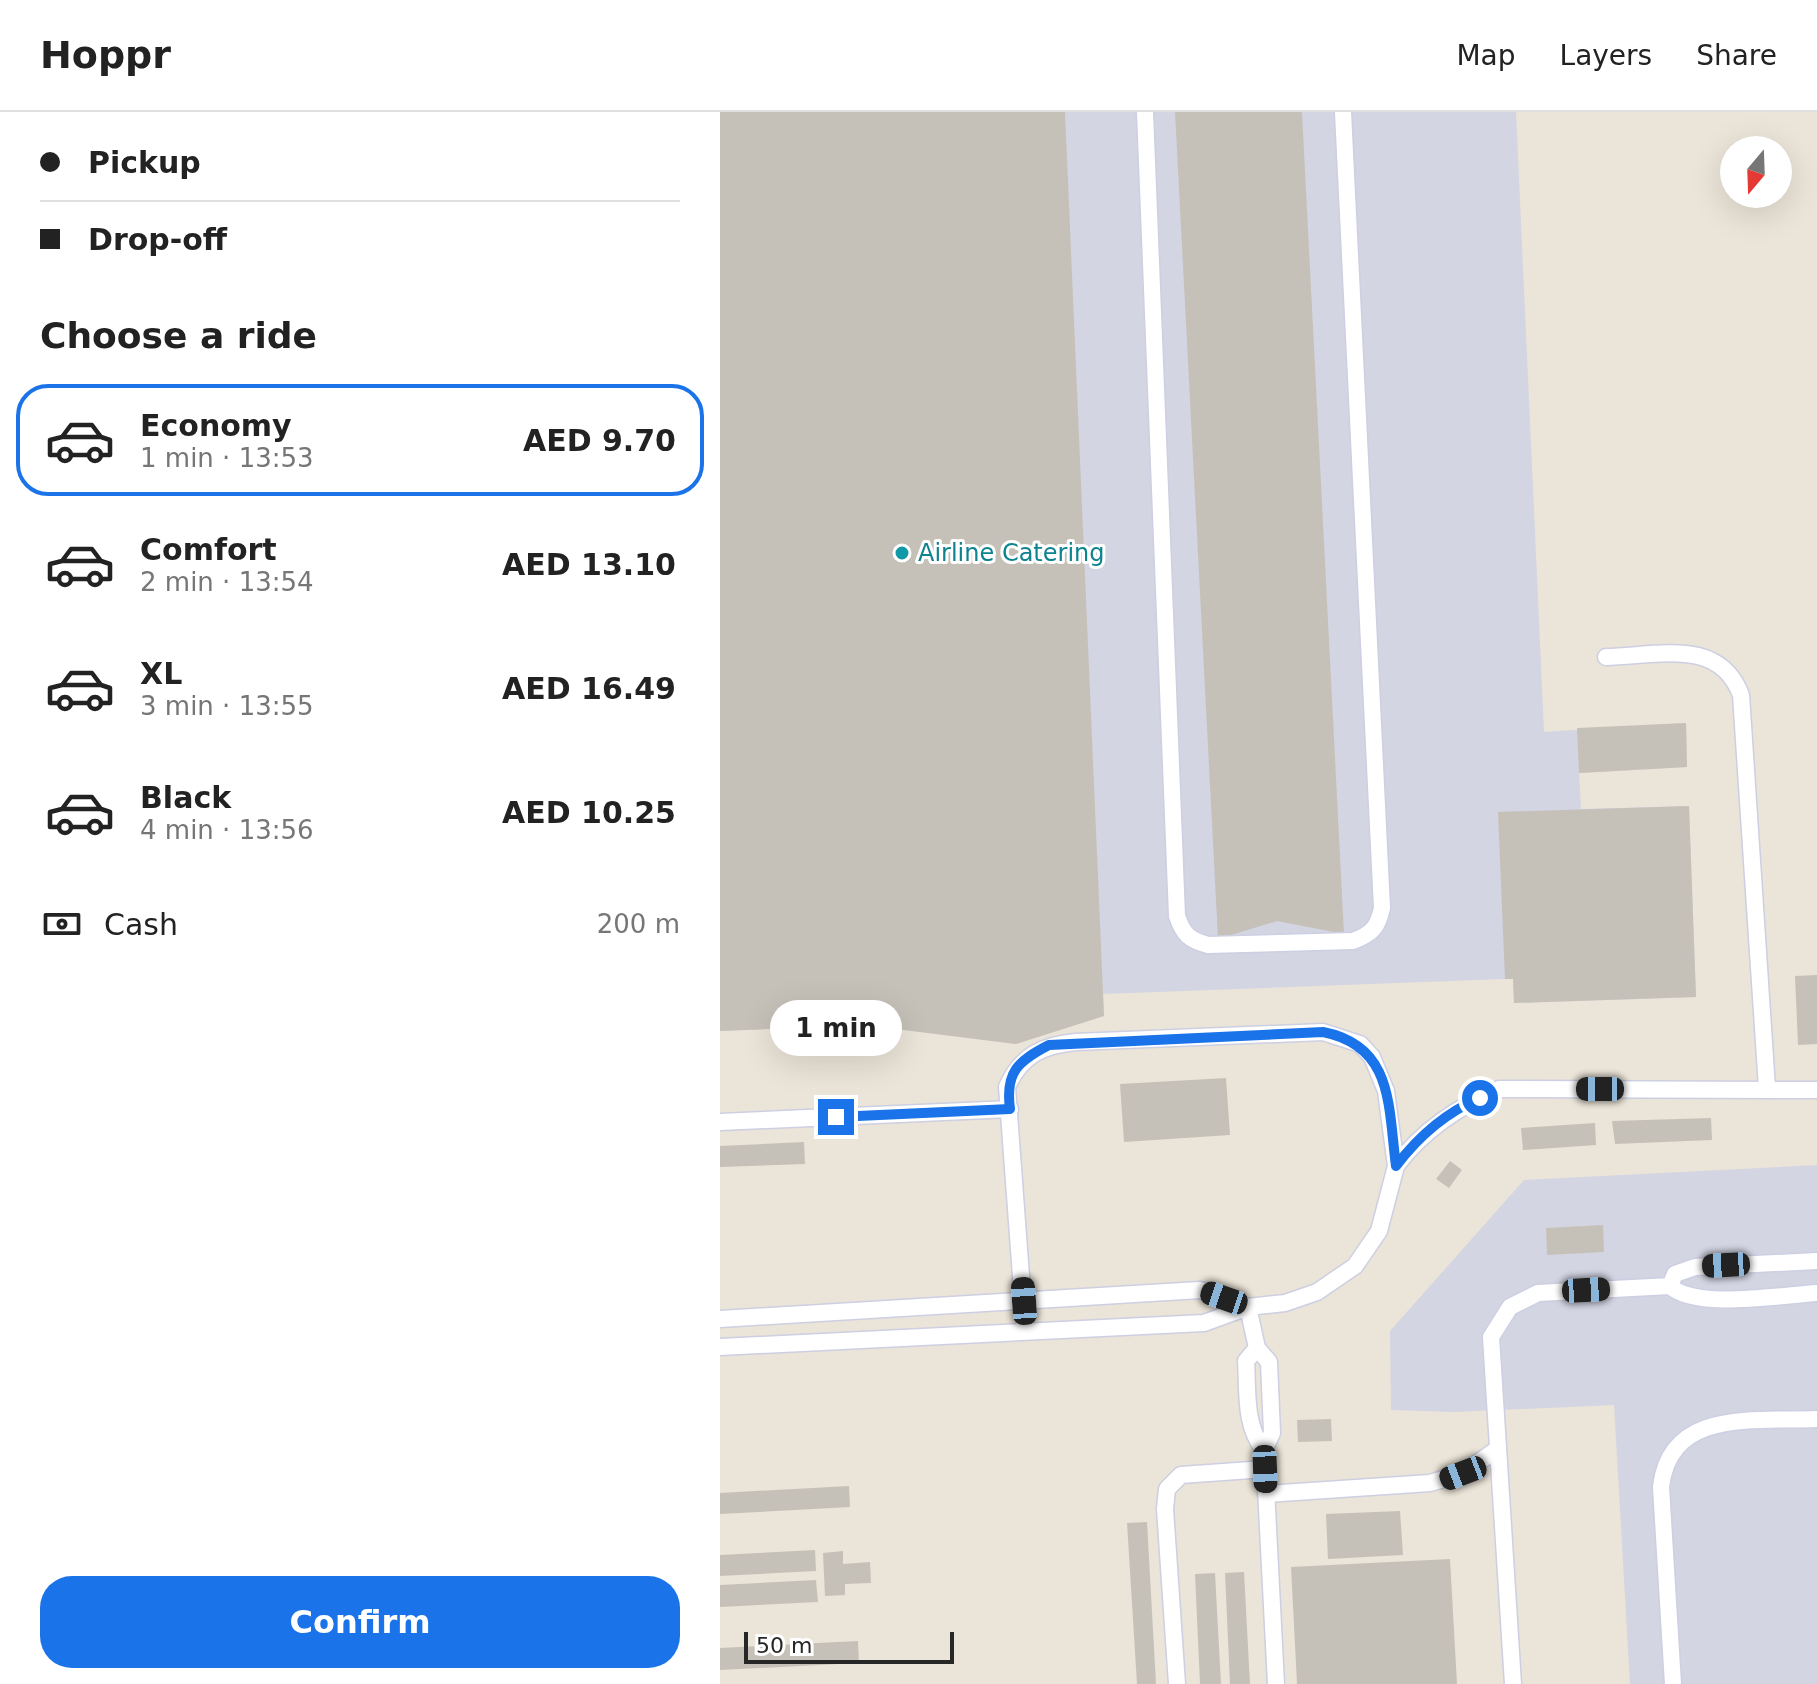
<!DOCTYPE html>
<meta charset="utf-8">
<style>
:root{--surface:#fff;--page:#f2f2f2;--text:#222;--muted:#767676;--line:#e0e0e0;--accent:#1a73e8}
body{margin:0;font-family:"DejaVu Sans",sans-serif;background:var(--page);color:var(--text);height:100vh;display:flex;flex-direction:column;font-size:30px;white-space:nowrap}
*{box-sizing:border-box;margin:0}
p{font-size:26px;color:var(--muted)}
.icon{flex:none;width:44px;height:44px;fill:none;stroke:currentColor;stroke-width:2;stroke-linecap:round;stroke-linejoin:round}
.map{position:relative;flex:1;overflow:hidden}
.drawer{display:flex;flex-direction:column;background:var(--surface);width:720px}
.drawer>*{flex:none}
.hud{display:grid;align-content:center;height:176px;padding:0 40px;background:var(--surface)}
.needle{width:52px;rotate:199deg}
.buttons{position:absolute;left:1000px;top:24px;display:grid;gap:16px}
.buttons a{display:grid;place-items:center;width:72px;height:72px;border-radius:50%;background:var(--surface);box-shadow:0 8px 32px #0002;font-size:40px}
.scale{position:absolute;left:24px;bottom:20px;width:210px;box-sizing:border-box;padding-left:8px;border:4px solid #272727;border-top:0;font-size:22px;line-height:28px;white-space:nowrap;color:#272727;-webkit-text-stroke:6px #fff;paint-order:stroke}
.end{position:absolute;width:36px;height:36px;margin:-18px;border:10px solid #1a73e8;background:#fff;box-shadow:0 0 0 4px #fff}
.from{border-radius:50%}
.bubble{position:absolute;height:56px;border-radius:28px;background:var(--surface);box-shadow:0 8px 32px #0002;font-size:26px;font-weight:600;line-height:56px;text-align:center}
.car{position:absolute;width:24px;height:48px;margin:-24px -12px;border-radius:10px;box-shadow:0 0 6px 2px #0007;background:linear-gradient(#222 24%,#8ab4d8 0 40%,#222 0 76%,#8ab4d8 0 86%,#222 0)}
.hud b{display:flex;align-items:center;gap:28px;height:76px;font-size:30px}
.hud b+b{border-top:2px solid var(--line)}
.hud i{width:20px;height:20px;background:var(--text)}
ul{padding:0;list-style:none}
li{display:flex;align-items:center;gap:24px;height:112px;margin:0 16px 12px;padding:0 24px;border:4px solid transparent;border-radius:32px}
li div{flex:1}
li b{display:block;font-size:30px}
li em{font-style:normal;font-weight:600}
li.active{border-color:var(--accent)}
li>.icon{width:72px;height:72px;stroke-width:1.5}
h2{padding:0 40px;font-size:36px;line-height:96px}
.pay{display:flex;align-items:center;gap:20px;height:88px;padding:0 40px;font-size:30px}
.pay p{margin-inline-start:auto}
.button{display:flex;gap:16px;margin-top:auto;padding:16px 40px}
.button a{flex:1;height:92px;border-radius:32px;background:var(--accent);color:#fff;font-size:32px;font-weight:600;line-height:92px;text-align:center}
header{display:flex;align-items:center;gap:48px;box-sizing:border-box;height:112px;padding:0 40px;background:var(--surface);border-bottom:2px solid var(--line)}
header strong{font-size:38px}
nav{display:flex;gap:44px;margin-inline-start:auto;font-size:28px}
main{display:flex;flex:1;min-height:0}
.map>svg:first-child{display:block}
.airport{fill:#d3d5e3}
.building{fill:#c6c1b8}
.lines{fill:none;stroke-linecap:round;stroke-linejoin:round}
.lane-casing{stroke:#cdcfe2;stroke-width:19}
.lane{stroke:#fff;stroke-width:16}
.route{stroke:#1a73e8;stroke-width:10}
.culture-dot{fill:#0f9aa8;stroke:#fff;stroke-width:3}
.labels{text-anchor:middle;dominant-baseline:central;stroke-width:6;stroke-linejoin:round;paint-order:stroke}
.culture-label{font-size:24px;fill:#0d838f;stroke:#fff;text-anchor:start}
</style>
<header>
<strong>Hoppr</strong>
<nav><a>Map</a><a>Layers</a><a>Share</a></nav>
</header>
<main>
<section class="drawer">
<div class="hud">
<b><i class="from"></i>Pickup</b>
<b><i></i>Drop-off</b>
</div>
<h2>Choose a ride</h2>
<ul>
<li class="active"><svg class="icon" aria-label="car" viewBox="0 0 24 24"><path d="M5 17H2v-5l4-1 3-4h7l3 4 3 1v5h-3M9 17h6M6 11h13"/><circle cx="7" cy="17" r="2"/><circle cx="17" cy="17" r="2"/></svg><div><b>Economy</b><p>1 min · 13:53</p></div><em>AED 9.70</em></li>
<li><svg class="icon" aria-label="car" viewBox="0 0 24 24"><path d="M5 17H2v-5l4-1 3-4h7l3 4 3 1v5h-3M9 17h6M6 11h13"/><circle cx="7" cy="17" r="2"/><circle cx="17" cy="17" r="2"/></svg><div><b>Comfort</b><p>2 min · 13:54</p></div><em>AED 13.10</em></li>
<li><svg class="icon" aria-label="car" viewBox="0 0 24 24"><path d="M5 17H2v-5l4-1 3-4h7l3 4 3 1v5h-3M9 17h6M6 11h13"/><circle cx="7" cy="17" r="2"/><circle cx="17" cy="17" r="2"/></svg><div><b>XL</b><p>3 min · 13:55</p></div><em>AED 16.49</em></li>
<li><svg class="icon" aria-label="car" viewBox="0 0 24 24"><path d="M5 17H2v-5l4-1 3-4h7l3 4 3 1v5h-3M9 17h6M6 11h13"/><circle cx="7" cy="17" r="2"/><circle cx="17" cy="17" r="2"/></svg><div><b>Black</b><p>4 min · 13:56</p></div><em>AED 10.25</em></li>
</ul>
<div class="pay"><svg class="icon" aria-label="cash" viewBox="0 0 24 24"><path d="M3 7h18v10H3z"/><circle cx="12" cy="12" r="2"/></svg>Cash<p>200 m</p></div>
<div class="button"><a>Confirm</a></div>
</section>
<div class="map">
<svg width="1097" height="1572" viewBox="0 0 1097 1572">
<rect width="100%" height="100%" fill="#ebe4d8"/>
<path class="airport" d="M0,0h796l28,620 142,-9 1,44 -108,6 2,36 108,-3 7,191 -182,6 -1,-24h-9l-401,15 1,22 -88,28 -152,-19 -144,6z
M1097,1053v519h-187l-16,-279 -160,7 -63,-2 -1,-79 134,-151z"/>
<path class="building" d="M0,0h345l39,904 -88,28 -152,-19 -144,6z
M455,0h127l42,822 -67,-13 -59,18z
M966,611l1,44 -108,6 -2,-45z
M969,694l7,191 -182,6 -1,-24h-8l-7,-167z
M1097,863v69l-19,1 -3,-69z
M506,966l4,57 -106,7 -4,-58z
M991,1006l1,22 -97,4 -3,-23z
M875,1011l1,22 -73,5 -2,-22z
M84,1030l1,22 -85,3v-21z
M730,1049l12,9 -13,18 -13,-9z
M883,1113l1,27 -57,3 -1,-27z
M611,1307l1,22 -34,1 -1,-22z
M129,1374l1,21 -130,7v-21z
M680,1399l3,44 -75,4 -2,-45z
M427,1410l9,162h-19l-10,-161z
M95,1438l1,21 -96,5v-21z
M123,1439v13l27,-2 1,21 -26,1v11l-20,1 -2,-43z
M730,1447l7,125h-160l-6,-117z
M524,1460l6,112h-20l-5,-111z
M495,1461l6,111h-21l-5,-110z
M96,1468l2,22 -98,5v-22z
M138,1529l1,22 -139,7v-22z"/>
<g class="lines">
<defs>
<path id="lane" d="M425,0l32,804c6,18 12,24 31,29l145,-4c19,-7 25,-14 29,-33l-39,-796
M886,545c52,-1 113,-20 135,38l26,393
M0,1010l290,-13
M676,1054c27,-36 62,-59 103,-77l318,1
M950,1174l5,-12 20,-7 122,-6
M528,1195l9,41 12,14 3,71 -8,17 12,234
M0,1207l480,-29 48,17
M0,1235l484,-24 44,-16 37,-4 32,-11 38,-26 24,-35 17,-65 -10,-75 -14,-34 -12,-13 -37,-12 -247,10c-33,3 -55,13 -69,45l18,243
M537,1236l-11,13c2,31 -2,64 18,89
M546,1382l164,-11 33,-10 33,-23
M457,1572l-12,-175 2,-20 14,-14 84,-6
M793,1572l-22,-347 19,-30 28,-14 132,-7c25,24 112,9 147,7
M953,1572l-12,-197c9,-80 97,-65 156,-68"/>
</defs>
<use href="#lane" class="lane-casing"/>
<use href="#lane" class="lane"/>
</g>
<g class="lines">
<path class="route" d="M116,1005l174,-8c-5,-37 8,-48 39,-64l274,-13c71,14 65,75 73,134 22,-29 51,-54 84,-68"/>
</g>
<circle class="culture-dot" cx="182" cy="441" r="8"/>
<g class="labels">
<g class="culture-label">
<text x="198" y="441">Airline Catering</text>
</g>
</g>
</svg>
<div class="buttons">
<a><svg class="needle" viewBox="-14 -14 28 28"><path d="M0-13l5 13h-10z" fill="#e53935"/><path d="M0 13l5-13h-10z" fill="#767676"/></svg></a>
</div>
<div class="scale">50 m</div>
<i class="end from" style="left:760px;top:986px"></i>
<i class="end" style="left:116px;top:1005px"></i>
<div class="bubble" style="left:50px;top:888px;width:132px">1 min</div>
<i class="car" style="left:880px;top:977px;rotate:270deg"></i>
<i class="car" style="left:1006px;top:1153px;rotate:267deg"></i>
<i class="car" style="left:866px;top:1178px;rotate:87deg"></i>
<i class="car" style="left:504px;top:1186px;rotate:289deg"></i>
<i class="car" style="left:304px;top:1189px;rotate:356deg"></i>
<i class="car" style="left:545px;top:1357px;rotate:178deg"></i>
<i class="car" style="left:743px;top:1361px;rotate:249deg"></i>
</div>
</main>
